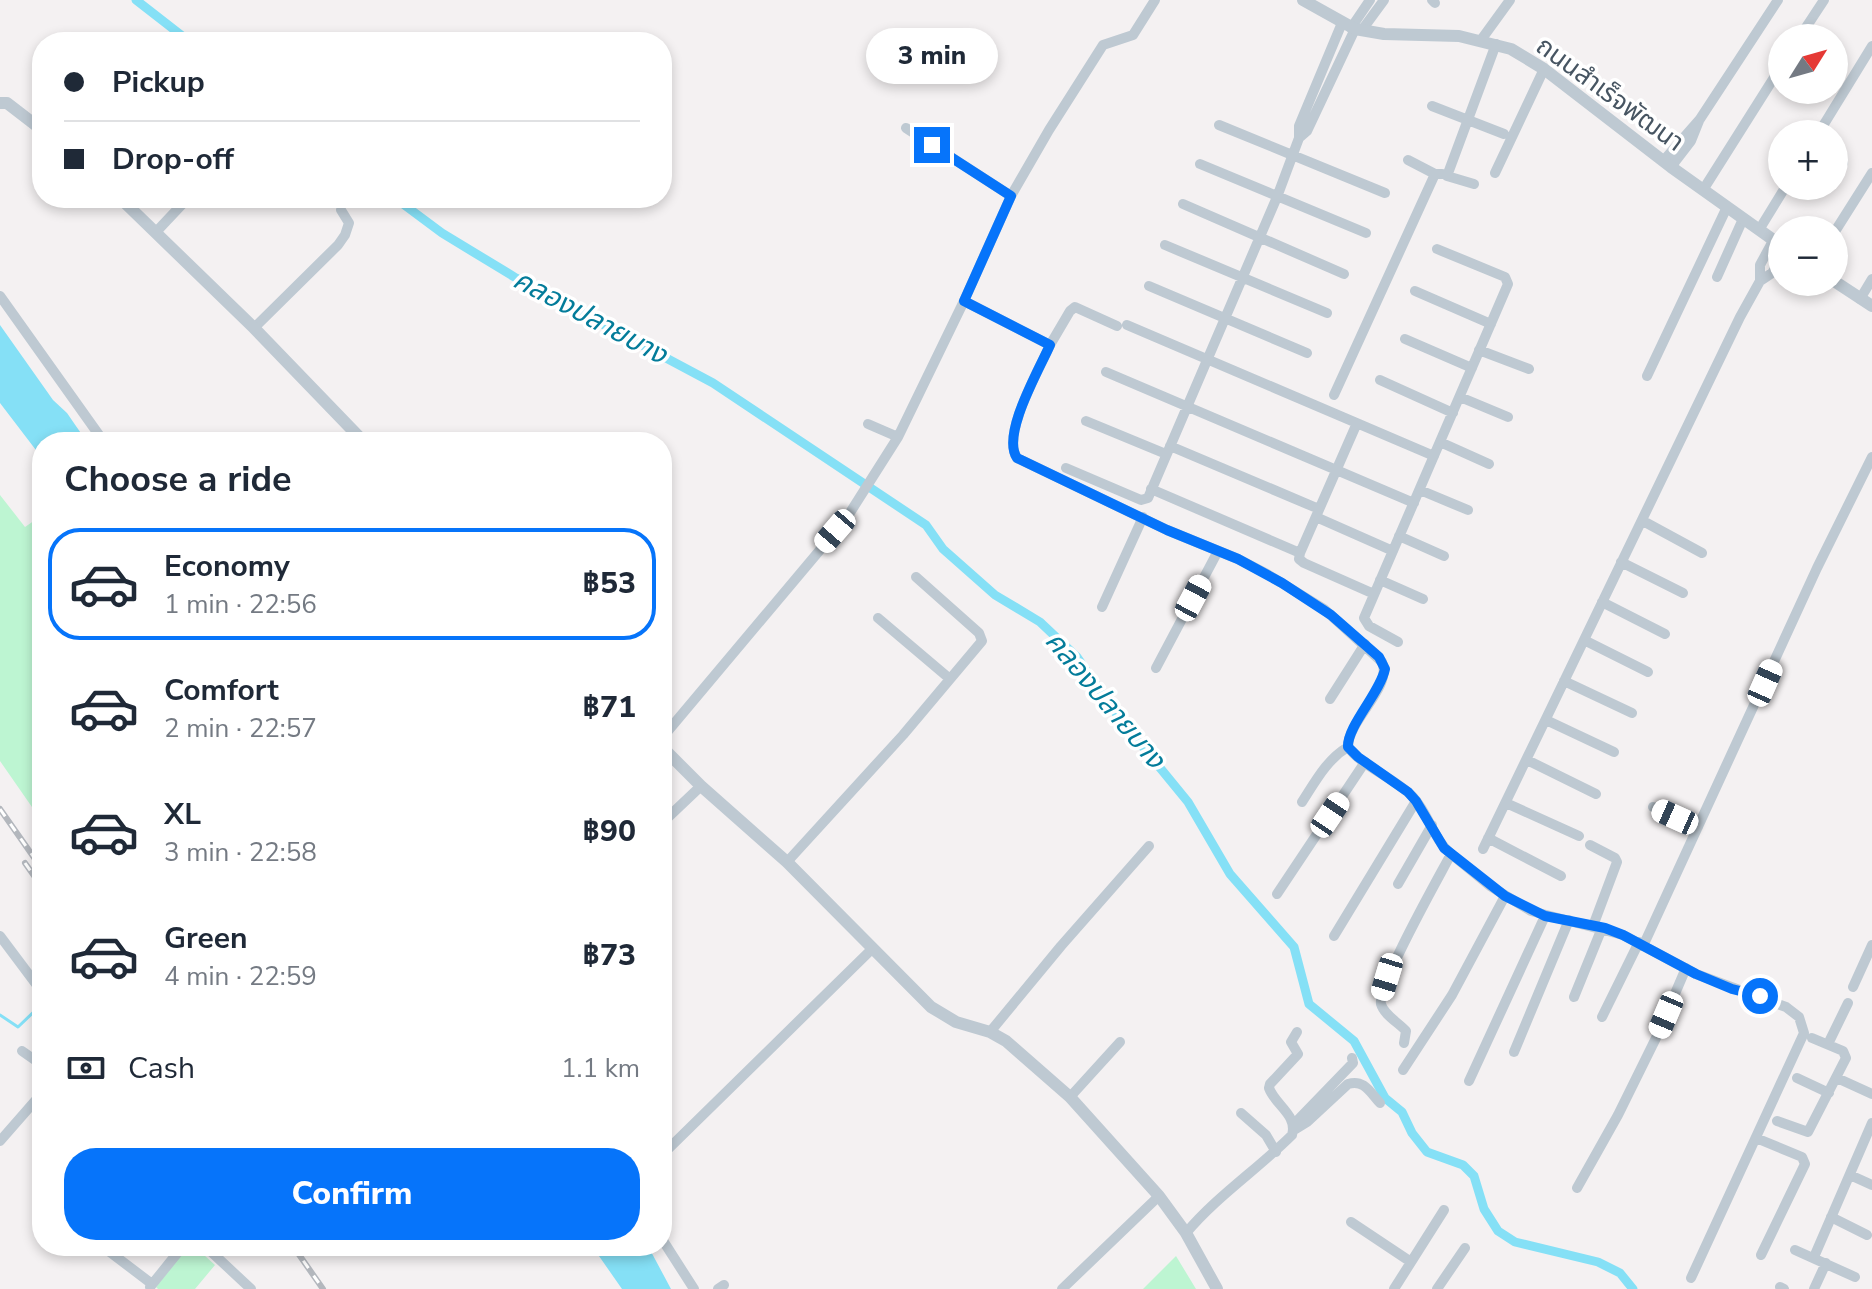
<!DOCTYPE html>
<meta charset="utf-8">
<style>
:root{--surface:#fff;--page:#f6f6f7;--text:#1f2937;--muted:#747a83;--line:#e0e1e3;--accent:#0674fa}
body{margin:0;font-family:"Nunito Sans","Noto Sans Thai",sans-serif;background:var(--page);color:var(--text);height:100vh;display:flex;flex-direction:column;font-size:30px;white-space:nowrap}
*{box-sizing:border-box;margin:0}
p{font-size:26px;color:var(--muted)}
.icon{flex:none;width:44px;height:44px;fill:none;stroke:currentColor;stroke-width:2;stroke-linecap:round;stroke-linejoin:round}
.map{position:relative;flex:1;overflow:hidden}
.panel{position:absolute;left:32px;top:432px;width:640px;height:824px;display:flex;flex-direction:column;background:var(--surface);border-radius:32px;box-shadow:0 4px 12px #0003}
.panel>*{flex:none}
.guide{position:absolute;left:32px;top:32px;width:640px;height:176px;border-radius:32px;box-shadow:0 4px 12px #0003;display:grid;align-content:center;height:176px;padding:0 32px;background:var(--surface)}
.needle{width:52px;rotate:53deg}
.tools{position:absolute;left:1768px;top:24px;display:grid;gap:16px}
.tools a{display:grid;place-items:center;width:80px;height:80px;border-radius:50%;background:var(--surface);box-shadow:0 4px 12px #0003;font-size:40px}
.end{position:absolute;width:36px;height:36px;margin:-18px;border:10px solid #0674fa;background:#fff;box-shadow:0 0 0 4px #fff}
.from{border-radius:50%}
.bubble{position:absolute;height:56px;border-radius:28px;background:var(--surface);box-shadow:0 4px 12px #0003;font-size:26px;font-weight:800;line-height:56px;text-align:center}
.car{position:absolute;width:24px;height:48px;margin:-24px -12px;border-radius:10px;box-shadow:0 0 6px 2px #0007;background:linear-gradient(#fff 24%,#345 0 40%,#fff 0 76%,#345 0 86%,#fff 0)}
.guide b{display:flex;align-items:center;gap:28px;height:76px;font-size:30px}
.guide b+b{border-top:2px solid var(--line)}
.guide i{width:20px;height:20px;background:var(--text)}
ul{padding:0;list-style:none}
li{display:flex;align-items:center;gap:24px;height:112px;margin:0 16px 12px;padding:0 16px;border:4px solid transparent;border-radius:32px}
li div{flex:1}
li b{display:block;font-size:30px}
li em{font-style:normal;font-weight:800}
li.current{border-color:var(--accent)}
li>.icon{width:72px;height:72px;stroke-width:1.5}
h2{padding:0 32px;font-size:36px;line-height:96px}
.pay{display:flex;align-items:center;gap:20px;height:88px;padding:0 32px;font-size:30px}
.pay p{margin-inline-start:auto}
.primary-button{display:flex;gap:16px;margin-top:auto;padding:16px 32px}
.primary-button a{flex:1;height:92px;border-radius:32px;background:var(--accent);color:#fff;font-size:32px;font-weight:800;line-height:92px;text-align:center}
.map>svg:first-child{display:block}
.green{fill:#bdf5d2}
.water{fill:#85e0f6}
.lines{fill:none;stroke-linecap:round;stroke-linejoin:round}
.stream{stroke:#85e0f6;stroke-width:3}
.canal{stroke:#85e0f6;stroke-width:9}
.minor{stroke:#bec9d2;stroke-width:10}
.tertiary{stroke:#bec9d2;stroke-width:12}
.rail-casing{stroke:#b3b7bd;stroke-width:6}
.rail{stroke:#fff;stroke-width:3;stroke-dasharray:9;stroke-linecap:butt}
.route{stroke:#0674fa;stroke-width:10}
.labels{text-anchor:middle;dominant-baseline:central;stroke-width:7;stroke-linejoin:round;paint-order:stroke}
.street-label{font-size:26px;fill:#475562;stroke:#fff}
.water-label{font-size:28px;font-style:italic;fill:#037c9a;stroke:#fff}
</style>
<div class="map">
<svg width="1872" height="1289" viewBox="0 0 1872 1289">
<rect width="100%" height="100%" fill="#f4f1f2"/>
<path class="green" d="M0,495l25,32 13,-9 4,5 -1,297 -41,-59z
M188,1246h6l21,19 -20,24h-37l-2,-2z
M1176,1256l20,33h-53z"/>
<path class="water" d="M0,325l53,75 14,13 20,29h-45v16l-42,-55z
M592,1246h56l23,43h-49z"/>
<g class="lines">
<path class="stream" d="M0,1015l18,12 24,-23"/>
<path class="canal" d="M136,0l54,42
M395,198l47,35 74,45 197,105 213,142 17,24 52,46 45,27 37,35 43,62 68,83 42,72 64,73 15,57 45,37 31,57 17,14 10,21 15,19 36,13 11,11 10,33 14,22 17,11 83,20 22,11 13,16"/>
<path class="minor" d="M1432,0l3,3
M1351,28l19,-28
M1362,30l22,-30
M1799,38l25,-38
M1481,40l29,-40
M1432,106l72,28
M1219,125l166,68
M906,128l105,68
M1818,134l54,-88
M1299,138l8,-7 48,-102
M1834,157l9,6
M1408,160l27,14h7
M1664,160l36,-41 78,-119
M1200,164l166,69
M1671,167l20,-26 8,-20
M1495,173l49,-104
M1474,184l-27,-8 49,-132
M1703,190l79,-125
M1183,204l161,70
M1759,230l27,-44
M156,232l32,-34
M1834,233l38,-60
M1165,245l162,68
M1717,277l26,-58
M1760,281l12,-8 10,-15
M1149,286l158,67
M1415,291l76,33
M0,296l104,146
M1860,299l12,-20
M964,301l86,44c-11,25 -49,90 -33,113l150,72 71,29 29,15 57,35 58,53c11,25 -34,58 -34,85 13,19 47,31 65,50 16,17 20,42 38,57 -12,23 -74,132 -70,150 3,11 18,19 25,27l-2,12
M1127,325l307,131
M254,328l84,-83 7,-10 4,-12 -8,-13
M1405,339l67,29
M1050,345l20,-34 5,-4 42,19
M1479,350l50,19
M1106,372l308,131
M1647,376l80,-169
M1380,380l73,33
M1334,395l101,-221
M1460,397l48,20
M1086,421l80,33
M1357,423l-57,130 -1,6 5,4 70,31
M868,424l30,13
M1440,442l49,22
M1170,446l149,63
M1066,468l75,32 7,-2 129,-301 22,-59v-12l43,-103
M1151,489l149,64
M1420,490l48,20
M1316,517l77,34
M1643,521l59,32
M1399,536l45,20
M1621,562l62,31
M1380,580l43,19
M1602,602l63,32
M1102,607l41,-90
M878,618l72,61
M1584,640l64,32
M1398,642l-29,-16 -5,-8 144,-334 -3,-7 -68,-28
M1156,668l62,-117
M1564,681l68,32
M1330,699l35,-55
M1546,720l68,32
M662,738l184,-219 52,-82 66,-136 47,-105 38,-66 54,-85 30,-10 22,-35
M1527,760l69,34
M1302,802c13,-20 25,-43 46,-55
M1506,803l73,33
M1653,807l45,20
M662,823l39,-37
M1488,838l73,38
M1590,845l25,13 2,4 -24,64
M1483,849l257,-532 20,-36v-16l13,-24
M1451,854l39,32 41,25 92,24 73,39 90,33 13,10 5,16 -113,245
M787,862l116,-127 79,-94 -3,-8 -63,-56
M1398,884l34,-59
M1277,894l88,-132
M0,936l42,56
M1334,936l82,-135
M1644,944l173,-376 55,-111
M1853,987l19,-42
M1574,997l28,-69
M1602,1017l37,-75
M990,1032l71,-86 88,-100
M1828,1044l20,-41
M22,1051l20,14
M1514,1052l55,-132
M1403,1070l49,-75 53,-99
M1797,1078l32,15
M1837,1078l35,16
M1469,1081l76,-165
M1070,1097l50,-55
M1241,1113l25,22 10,17
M1777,1121l31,11 38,-74 -3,-7 -31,-13
M1294,1124l59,-61 -1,-5
M1294,1130l13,-8 41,-38c16,-5 22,8 32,19
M1756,1138l46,19 3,7 -44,91
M0,1141l42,-48
M662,1155l210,-206
M1850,1175l22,10
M1577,1188l41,-73 38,-77 30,-70
M1831,1217l36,18
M1351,1222l60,40
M1186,1233c31,-37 72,-64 106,-98 6,-20 -17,-30 -23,-47l1,-4 28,-30 -7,-12 6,-10
M662,1239l32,50
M102,1246l50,38
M205,1246l46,43
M1795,1250l60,27
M1814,1257l58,-134
M150,1287l33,-41
M1780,1287l4,2
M718,1289l6,-4
M1062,1289l97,-93
M1394,1289l50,-79
M1437,1289l28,-41
M1814,1289l12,-26"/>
<path class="tertiary" d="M1303,0l52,29 29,5 75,2 52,13 33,20 127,98 111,79
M0,103h7l35,27
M120,198l134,130 110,114
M1834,281l38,25
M662,747l39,39 86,76 144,145 25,15 34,10 16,9 64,56 89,99 27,37 31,56"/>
<defs>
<path id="rail" d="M0,809l42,60
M25,863l17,24
M293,1246l30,43"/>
</defs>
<use href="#rail" class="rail-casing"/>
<use href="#rail" class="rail"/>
</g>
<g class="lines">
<path class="route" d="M932,145l79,51 -47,105 86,44c-11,25 -49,90 -33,113l150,72 71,29 44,24 49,32 48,42 6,12c-5,24 -38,57 -37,78l10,10 50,35 8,9 28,47 61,48 40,20 60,12 18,7 73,39 36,15 28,7"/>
</g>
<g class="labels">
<g class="street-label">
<text transform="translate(1610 94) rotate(36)">ถนนสำเร็จพัฒนา</text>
</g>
<g class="water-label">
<text transform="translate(590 317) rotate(28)">คลองปลายบาง</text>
<text transform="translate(1105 700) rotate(50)">คลองปลายบาง</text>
</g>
</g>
</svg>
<div class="tools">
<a><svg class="needle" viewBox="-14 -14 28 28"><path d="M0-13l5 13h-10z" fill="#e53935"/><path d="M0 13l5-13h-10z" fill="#747a83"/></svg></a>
<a>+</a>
<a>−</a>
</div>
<i class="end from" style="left:1760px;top:996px"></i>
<i class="end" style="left:932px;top:145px"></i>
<div class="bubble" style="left:866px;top:28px;width:132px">3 min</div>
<i class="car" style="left:835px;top:531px;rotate:221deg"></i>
<i class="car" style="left:1193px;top:598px;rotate:28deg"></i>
<i class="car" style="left:1765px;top:683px;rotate:24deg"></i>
<i class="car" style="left:1330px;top:815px;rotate:34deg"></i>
<i class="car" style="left:1675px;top:817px;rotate:294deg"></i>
<i class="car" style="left:1387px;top:977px;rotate:197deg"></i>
<i class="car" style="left:1666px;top:1015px;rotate:203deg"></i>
<div class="guide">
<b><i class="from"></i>Pickup</b>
<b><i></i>Drop-off</b>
</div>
<section class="panel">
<h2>Choose a ride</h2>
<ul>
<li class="current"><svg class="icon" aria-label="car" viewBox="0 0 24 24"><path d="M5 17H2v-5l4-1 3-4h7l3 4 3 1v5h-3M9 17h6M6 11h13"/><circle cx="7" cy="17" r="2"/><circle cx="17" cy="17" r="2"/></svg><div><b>Economy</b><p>1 min · 22:56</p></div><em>฿53</em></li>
<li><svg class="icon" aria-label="car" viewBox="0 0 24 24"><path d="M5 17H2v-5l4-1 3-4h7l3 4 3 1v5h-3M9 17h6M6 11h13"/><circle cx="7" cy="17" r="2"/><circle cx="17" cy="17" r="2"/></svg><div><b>Comfort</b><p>2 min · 22:57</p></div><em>฿71</em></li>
<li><svg class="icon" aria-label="car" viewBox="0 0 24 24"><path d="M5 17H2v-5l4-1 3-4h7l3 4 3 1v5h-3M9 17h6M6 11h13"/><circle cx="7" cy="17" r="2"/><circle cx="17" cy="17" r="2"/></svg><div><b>XL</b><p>3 min · 22:58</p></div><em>฿90</em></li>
<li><svg class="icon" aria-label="car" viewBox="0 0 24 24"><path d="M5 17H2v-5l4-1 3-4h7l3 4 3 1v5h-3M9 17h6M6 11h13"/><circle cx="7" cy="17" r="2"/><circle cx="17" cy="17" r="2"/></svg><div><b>Green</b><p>4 min · 22:59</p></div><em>฿73</em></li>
</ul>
<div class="pay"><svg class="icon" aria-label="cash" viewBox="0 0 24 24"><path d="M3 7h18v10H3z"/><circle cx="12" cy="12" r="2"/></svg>Cash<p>1.1 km</p></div>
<div class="primary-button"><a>Confirm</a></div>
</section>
</div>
